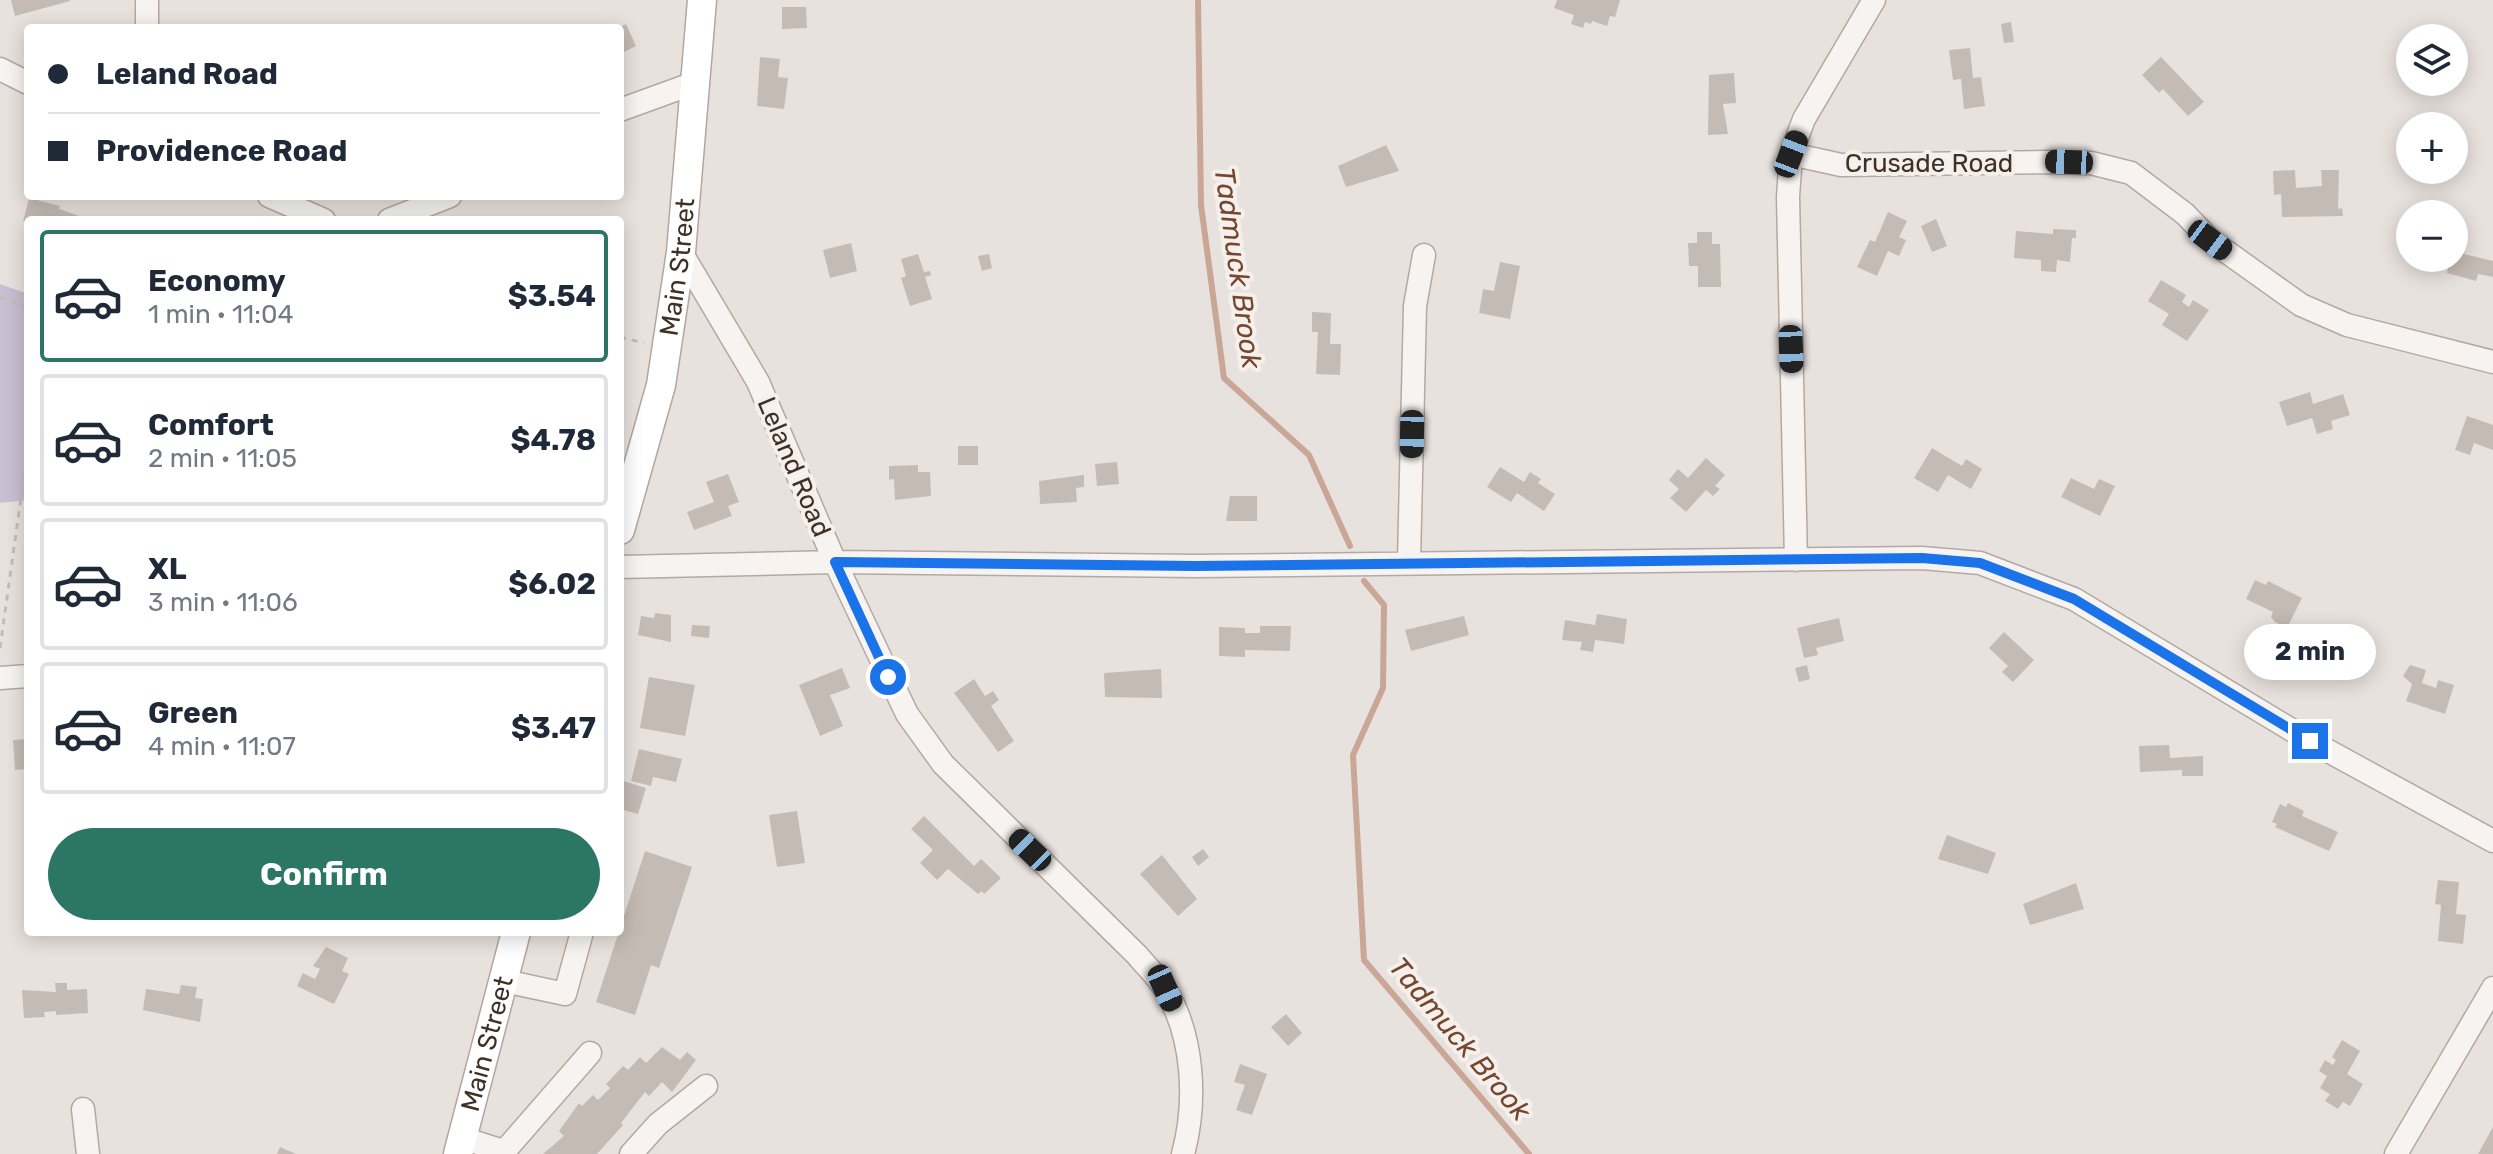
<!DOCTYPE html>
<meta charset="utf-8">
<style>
:root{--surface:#fff;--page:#f6f6f7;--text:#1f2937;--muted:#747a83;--line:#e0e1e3;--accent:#2c7665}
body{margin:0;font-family:Rubik,sans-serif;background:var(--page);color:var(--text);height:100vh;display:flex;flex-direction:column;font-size:30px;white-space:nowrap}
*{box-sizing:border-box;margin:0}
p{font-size:26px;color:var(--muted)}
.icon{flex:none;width:44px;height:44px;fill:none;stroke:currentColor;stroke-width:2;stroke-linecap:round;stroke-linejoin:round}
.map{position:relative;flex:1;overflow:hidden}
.details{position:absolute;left:24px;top:216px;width:600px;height:720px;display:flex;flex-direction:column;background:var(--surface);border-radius:8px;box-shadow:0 4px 20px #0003}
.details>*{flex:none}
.top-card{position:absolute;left:24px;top:24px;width:600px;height:176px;border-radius:8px;box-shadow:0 4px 20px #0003;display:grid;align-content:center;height:176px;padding:0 24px;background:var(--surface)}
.fabs{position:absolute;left:2396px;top:24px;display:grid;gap:16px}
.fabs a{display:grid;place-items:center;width:72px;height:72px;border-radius:50%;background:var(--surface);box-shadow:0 4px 20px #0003;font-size:40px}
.end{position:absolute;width:36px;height:36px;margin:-18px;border:10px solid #1a73e8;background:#fff;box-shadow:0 0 0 4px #fff}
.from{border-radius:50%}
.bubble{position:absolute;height:56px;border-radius:28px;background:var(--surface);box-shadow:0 4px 20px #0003;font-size:26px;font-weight:700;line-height:56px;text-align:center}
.car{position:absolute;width:24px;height:48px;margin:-24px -12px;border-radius:10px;box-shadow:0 0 6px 2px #0007;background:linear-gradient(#222 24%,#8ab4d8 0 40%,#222 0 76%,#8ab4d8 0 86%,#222 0)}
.top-card b{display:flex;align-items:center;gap:28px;height:76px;font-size:30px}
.top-card b+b{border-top:2px solid var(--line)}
.top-card i{width:20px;height:20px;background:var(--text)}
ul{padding:14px 0 0;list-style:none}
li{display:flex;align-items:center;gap:24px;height:132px;margin:0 16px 12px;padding:0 8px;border:4px solid var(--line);border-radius:8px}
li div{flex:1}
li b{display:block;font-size:30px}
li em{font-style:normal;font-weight:700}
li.current{border-color:var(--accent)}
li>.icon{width:72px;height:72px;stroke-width:1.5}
.primary-button{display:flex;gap:16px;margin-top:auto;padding:16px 24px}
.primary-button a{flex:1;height:92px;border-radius:48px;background:var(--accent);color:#fff;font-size:32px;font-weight:700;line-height:92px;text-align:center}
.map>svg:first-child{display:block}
.green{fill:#c9bed2}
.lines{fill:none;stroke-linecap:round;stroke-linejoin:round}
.stream{stroke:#caa696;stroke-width:6}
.building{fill:#c5bbb5}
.minor-casing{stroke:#b2a9a3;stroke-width:25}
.major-casing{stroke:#b4a69c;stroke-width:31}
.path{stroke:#c3bdb7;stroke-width:3;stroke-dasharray:6 6;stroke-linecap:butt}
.minor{stroke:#f6f3f0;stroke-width:22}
.major{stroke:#fff;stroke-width:28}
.route{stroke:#1a73e8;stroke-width:10}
.labels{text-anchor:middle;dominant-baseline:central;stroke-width:8;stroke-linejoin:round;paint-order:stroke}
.street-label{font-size:26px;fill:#3f3126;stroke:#f6f0ed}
.water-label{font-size:28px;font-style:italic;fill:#75472e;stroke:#f6f0ed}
</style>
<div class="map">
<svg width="2493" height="1154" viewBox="0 0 2493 1154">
<rect width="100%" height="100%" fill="#e8e2de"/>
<path class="green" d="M0,284l28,10v206l-28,3z"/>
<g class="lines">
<path class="stream" d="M1198,0l3,205 23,173 85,77 41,91
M1364,581l20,24 -1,83 -30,67 11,205 165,194"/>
</g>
<path class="building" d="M11,0h59v1l-55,15z
M1557,0h63l-5,17 -5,-1 -3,10 -15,-5 -1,3 -6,-2 -2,6 -12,-4 3,-9 -20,-7z
M782,7h24l1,21 -25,1z
M2011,22l3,20 -10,1 -3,-19z
M626,24l10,22 -16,8v-27z
M1970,48l3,30 8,-1 4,29 -21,3 -3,-30 -8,1 -4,-30z
M760,57l20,2 -2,18 10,1 -4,31 -27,-3z
M2161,57l43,45 -16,14 -25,-27 -4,4 -17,-18z
M1734,73l2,30 -13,1 5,30 -20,1 1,-60z
M1386,145l13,26 -53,16 -8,-21z
M2295,170l1,18 26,-2 -1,-16h18l-1,39 4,-1 1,8 -61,1 -1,-23 -7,1 -1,-24z
M29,198l31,8 -1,3 32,11 -68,2z
M1888,212l19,9 -8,16 7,3 -7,16 -11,-5 -11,25 -20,-9 13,-27 5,2z
M1936,219l11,27 -15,6 -11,-26z
M2053,229l23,1v8h-4l-2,24 -13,-2 -1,12 -15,-1v-11l-27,-2 2,-27 37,3z
M1697,232h15v12h8l1,43h-23v-21h-9l-1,-23h9z
M2455,240l12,3 -3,11 29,7v16l-15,-3 -2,7 -29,-8 3,-15h4z
M851,243l6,28 -27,7 -7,-28z
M918,254l6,18 6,-1 1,4 -6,2 7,22 -22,7 -9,-28 5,-2 -5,-17z
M989,254l3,14 -10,3 -4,-15z
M1500,262l20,4 -10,53 -31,-6 4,-24 11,2z
M2161,280l25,15 -4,7 7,5 4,-7 16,10 -22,31 -25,-16 7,-11 -21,-13z
M1312,312l19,1 -1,31h11l-1,31 -24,-1 2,-42h-6z
M2310,392l3,12 30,-10 7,21 -19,6 2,8 -16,5 -5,-16 -25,8 -8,-24z
M2467,416l26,9v25l-19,-7 -4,12 -15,-5z
M958,446h20v19h-20z
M1932,448l30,18 4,-7 16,10 -11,20 -23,-14 -10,17 -24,-14z
M1706,458l19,17 -10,11 5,3 -7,7 -7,-6 -20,22 -16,-14 9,-9 -10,-9 9,-11 10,9z
M1117,462l2,22 -22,2 -2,-22z
M918,465v7h12l1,24 -36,4 -1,-21 -5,1v-14z
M1500,467l24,15 6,-10 11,7 -3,4 17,11 -11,17 -27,-18 -6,9 -24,-15z
M728,474l11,28 -11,4 4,10 -38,14 -7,-18 27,-10 -8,-20z
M1084,475v12l-8,1 1,14 -37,2 -1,-23z
M2071,478l23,11 5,-10 16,7 -15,30 -39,-19z
M1230,496h27v25h-31z
M2255,580l11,5 2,-4 34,17 -15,30 -12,-6 -4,-5 2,-5 -27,-13z
M655,613l16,2v27l-33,-7 3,-19 13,2z
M1597,614l30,5 -3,25 -29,-4 -2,12 -13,-2 2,-8 -20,-2 3,-20 30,5z
M1464,616l5,19 -58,16 -6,-21z
M1839,618l5,23 -28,7 2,7 -14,3 -7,-30z
M692,625l18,1 -1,12 -18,-2z
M1260,626h31l-1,25 -45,-1v7l-26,-1v-29l26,1v5h15z
M2004,632l30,28 -21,22 -11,-10 6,-6 -19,-18z
M1807,665l3,14 -11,3 -4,-14z
M2410,665l16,5 -4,13 14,5 2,-8 16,5 -9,29 -39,-13 6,-17 -9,-8z
M842,668l8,20 -20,7 13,31 -23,10 -21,-51z
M1161,669l1,29 -57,-1 -1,-24z
M649,677l46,8 -10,51 -45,-8z
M974,679l11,17 8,-5 6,9 -8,6 23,35 -16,11 -44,-59z
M28,739v30l-13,1 -2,-30z
M2169,745l1,13 33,-2v20h-21v-6l-42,2 -1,-26z
M639,749l43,10 -6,23 -23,-5 -2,9 -20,-5z
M620,780l26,8 -8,26 -18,-5z
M2288,803l16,8 -2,5 36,16 -9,19 -54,-24 2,-3 -5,-2 8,-18 6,3z
M797,811l8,52 -28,4 -8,-52z
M924,816l50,50 7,-7 20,19 -17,16 -2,-3 -4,3 -30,-25 -11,11 -17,-17 13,-13 -22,-21z
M1947,835l49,18 -8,21 -50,-15z
M1203,849l6,8 -11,9 -6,-9z
M645,851l47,16 -33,101 -8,-3 -16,50 -39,-13z
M1162,855l35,44 -19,17 -38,-42z
M2438,880l21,2 -3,32 10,1 -3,29 -25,-3 3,-36 -6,-1z
M2076,883l8,26 -54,16 -7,-21z
M326,947l22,11 -6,13 7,3 -15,30 -37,-18 6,-13 12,6 5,-10 -7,-3z
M55,983h12v7l20,-1 1,24 -32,2v-4l-12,1 1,5 -21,1 -2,-28 34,2z
M181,985l16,2 -2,11 8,1 -3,23 -57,-12 3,-21 33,5z
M1286,1014l16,19 -14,13 -17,-19z
M2342,1040l18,11 -13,23 16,10 -13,22 -7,-4 -5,7 -13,-8 5,-7 -10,-6 7,-12 -8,-5 6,-11 8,5 3,-5 -4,-3z
M662,1047l18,13 7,-8 9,8 -24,32 -10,-10 -13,14 -4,-4 -24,31 2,2 -26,29h-54l21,-18 -5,-5 20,-28 3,3 11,-11 5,5 12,-12 -4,-4 17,-18 5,4 12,-13 6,6z
M1240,1064l27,10 -15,41 -16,-5 9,-25 -11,-3z
M2493,1127v27h-15z
M280,1147l16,7h-19z"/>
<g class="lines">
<defs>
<path id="minor" d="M147,28v-28
M0,69l28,14
M620,110l77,-28
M1791,154l50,11 205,-3 45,1 40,10 54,41 25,26 91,65 46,20 146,37
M269,196l55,24
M389,220l61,-24
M681,252l77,130 77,180 72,152 36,50 194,191c9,11 21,22 28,34 29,47 32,113 18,165
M1796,560l-8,-363 3,-43 13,-35 70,-119
M1409,561l6,-255 9,-51
M620,567l215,-5 360,4 727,-8 58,5 94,36 236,142 183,100
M0,678l28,-2
M504,981l61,13 17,-62
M83,1109l5,45
M462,1138l41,13
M502,1154l88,-101
M631,1154l27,-30 48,-38
M2396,1154l97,-166"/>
<g id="major">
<path id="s1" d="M620,530l41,-145 20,-133 21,-252"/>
<path id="s2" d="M458,1154l58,-222"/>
</g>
</defs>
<use href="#minor" class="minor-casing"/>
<use href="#major" class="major-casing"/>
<path class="path" d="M0,297l28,12
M620,337l24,6
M0,648l24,-172 4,-9"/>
<use href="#minor" class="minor"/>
<use href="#major" class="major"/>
</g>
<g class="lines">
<path class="route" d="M888,677l-53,-115 360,4 727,-8 58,5 94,36 236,142"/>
</g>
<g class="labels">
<g class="street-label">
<text x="1929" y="163">Crusade Road</text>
<text stroke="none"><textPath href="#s1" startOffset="270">Main Street</textPath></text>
<text transform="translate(794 467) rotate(67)">Leland Road</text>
<text stroke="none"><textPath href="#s2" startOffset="114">Main Street</textPath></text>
</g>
<g class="water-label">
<text transform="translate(1238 268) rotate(82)">Tadmuck Brook</text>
<text transform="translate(1460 1039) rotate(50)">Tadmuck Brook</text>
</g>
</g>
</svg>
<div class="fabs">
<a><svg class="icon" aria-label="layers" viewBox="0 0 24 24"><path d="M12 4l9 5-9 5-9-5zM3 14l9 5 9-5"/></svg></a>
<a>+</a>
<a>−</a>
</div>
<i class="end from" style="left:888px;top:677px"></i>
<i class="end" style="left:2310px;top:741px"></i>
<div class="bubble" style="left:2244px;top:624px;width:132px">2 min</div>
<i class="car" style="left:1791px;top:154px;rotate:21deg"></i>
<i class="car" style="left:2069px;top:162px;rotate:272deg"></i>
<i class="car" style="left:2210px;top:240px;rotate:127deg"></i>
<i class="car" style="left:1791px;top:349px;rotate:178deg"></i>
<i class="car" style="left:1412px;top:434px;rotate:181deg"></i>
<i class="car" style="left:1030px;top:850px;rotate:314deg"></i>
<i class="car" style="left:1165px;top:988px;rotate:156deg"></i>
<div class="top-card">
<b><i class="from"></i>Leland Road</b>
<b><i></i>Providence Road</b>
</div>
<section class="details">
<ul>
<li class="current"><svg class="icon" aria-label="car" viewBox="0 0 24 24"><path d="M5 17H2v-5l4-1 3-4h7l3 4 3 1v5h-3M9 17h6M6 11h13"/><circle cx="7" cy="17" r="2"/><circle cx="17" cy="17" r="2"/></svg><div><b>Economy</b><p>1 min · 11:04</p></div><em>$3.54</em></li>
<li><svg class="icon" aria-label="car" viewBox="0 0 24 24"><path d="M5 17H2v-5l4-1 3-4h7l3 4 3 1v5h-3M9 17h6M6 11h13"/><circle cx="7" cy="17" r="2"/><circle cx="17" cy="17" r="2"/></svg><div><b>Comfort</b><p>2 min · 11:05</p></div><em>$4.78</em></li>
<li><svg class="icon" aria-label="car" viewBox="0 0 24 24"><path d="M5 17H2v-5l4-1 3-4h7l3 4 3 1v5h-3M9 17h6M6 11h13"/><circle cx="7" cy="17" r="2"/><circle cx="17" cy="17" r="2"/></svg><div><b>XL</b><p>3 min · 11:06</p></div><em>$6.02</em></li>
<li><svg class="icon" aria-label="car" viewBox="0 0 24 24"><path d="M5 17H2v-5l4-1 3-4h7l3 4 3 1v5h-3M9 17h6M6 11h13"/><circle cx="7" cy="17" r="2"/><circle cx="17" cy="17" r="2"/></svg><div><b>Green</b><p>4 min · 11:07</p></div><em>$3.47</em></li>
</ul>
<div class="primary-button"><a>Confirm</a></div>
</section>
</div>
